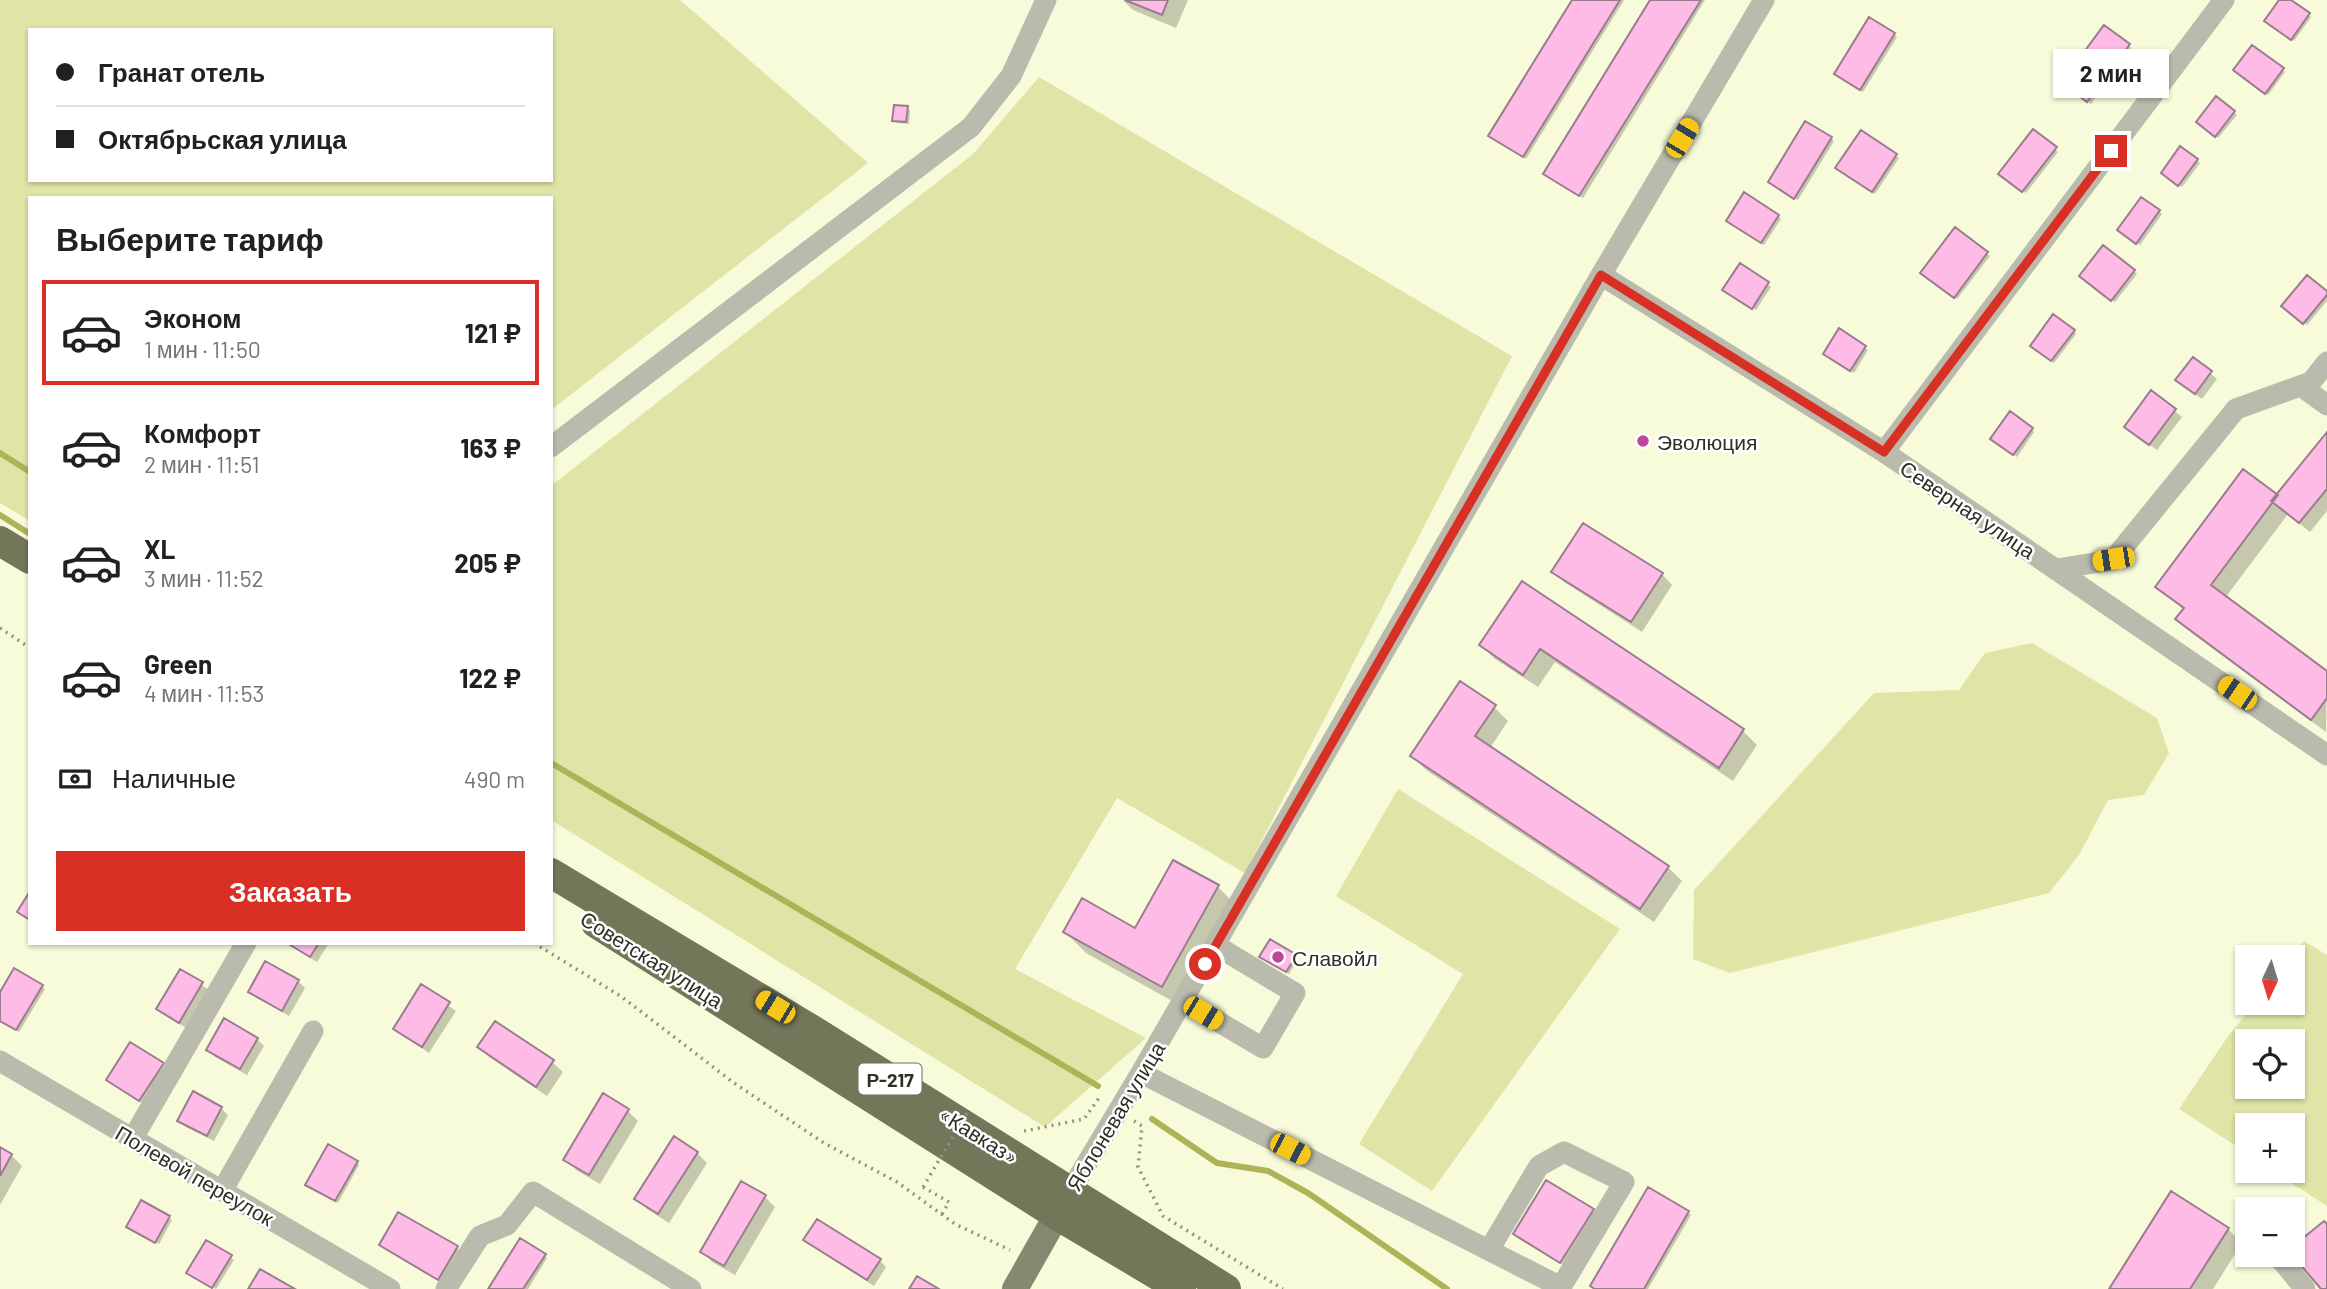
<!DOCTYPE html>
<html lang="ru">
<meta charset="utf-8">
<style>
:root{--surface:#fff;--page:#f6f6f6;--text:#202124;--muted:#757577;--line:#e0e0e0;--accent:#d93025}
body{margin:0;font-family:Barlow,sans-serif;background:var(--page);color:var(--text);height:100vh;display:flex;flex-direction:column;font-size:26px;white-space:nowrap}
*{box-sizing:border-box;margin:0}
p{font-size:23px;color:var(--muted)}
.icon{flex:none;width:38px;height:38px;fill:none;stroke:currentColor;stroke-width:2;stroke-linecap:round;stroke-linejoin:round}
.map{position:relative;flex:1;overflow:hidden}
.side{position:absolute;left:28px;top:196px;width:525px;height:749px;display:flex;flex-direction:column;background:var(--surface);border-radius:0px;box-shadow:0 2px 5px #0004}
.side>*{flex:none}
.banner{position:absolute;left:28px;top:28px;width:525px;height:154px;border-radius:0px;box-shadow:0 2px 5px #0004;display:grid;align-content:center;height:154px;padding:0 28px;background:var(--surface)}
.needle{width:46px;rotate:184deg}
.tools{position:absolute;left:2235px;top:945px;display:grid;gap:14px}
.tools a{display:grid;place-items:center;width:70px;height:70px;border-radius:0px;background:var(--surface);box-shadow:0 2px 5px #0004;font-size:35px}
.end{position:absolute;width:32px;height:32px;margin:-16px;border:9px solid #d93025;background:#fff;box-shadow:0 0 0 4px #fff}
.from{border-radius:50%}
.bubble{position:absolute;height:49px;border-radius:0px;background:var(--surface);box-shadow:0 2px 5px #0004;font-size:23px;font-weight:700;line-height:49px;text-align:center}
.car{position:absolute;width:21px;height:42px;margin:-21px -10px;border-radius:9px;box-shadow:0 0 5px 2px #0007;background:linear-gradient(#f5c518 24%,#345 0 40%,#f5c518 0 76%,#345 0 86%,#f5c518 0)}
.banner b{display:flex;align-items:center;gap:24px;height:66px;font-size:26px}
.banner b+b{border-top:2px solid var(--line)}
.banner i{width:18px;height:18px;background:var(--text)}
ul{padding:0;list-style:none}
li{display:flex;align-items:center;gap:21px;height:105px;margin:0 14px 10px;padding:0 14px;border:4px solid transparent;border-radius:0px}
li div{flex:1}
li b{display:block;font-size:26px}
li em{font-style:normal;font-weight:700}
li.on{border-color:var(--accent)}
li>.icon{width:63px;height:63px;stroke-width:1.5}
h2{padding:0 28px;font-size:32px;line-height:84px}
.pay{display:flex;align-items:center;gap:18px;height:77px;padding:0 28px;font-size:26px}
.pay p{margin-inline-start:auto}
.button{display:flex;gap:14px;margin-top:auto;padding:14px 28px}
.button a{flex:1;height:80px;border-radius:0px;background:var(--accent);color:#fff;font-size:28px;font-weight:700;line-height:80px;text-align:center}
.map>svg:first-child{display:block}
.green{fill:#dfe4a7;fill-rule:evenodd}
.shadow{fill:#0003}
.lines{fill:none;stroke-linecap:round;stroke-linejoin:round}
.stream{stroke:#aeb357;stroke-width:6}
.building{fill:#fdbbe5;stroke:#997c8e;stroke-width:2}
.path{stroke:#91937d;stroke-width:3.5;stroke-dasharray:2 5;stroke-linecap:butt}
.minor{stroke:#babbad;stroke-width:21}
.major{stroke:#86886f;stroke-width:26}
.highway{stroke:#737659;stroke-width:30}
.path-bridge{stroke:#91937d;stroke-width:3.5;stroke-dasharray:2 5;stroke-linecap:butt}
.route{stroke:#d93025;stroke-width:9}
.poi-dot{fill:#be469b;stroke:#fff;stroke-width:2.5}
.labels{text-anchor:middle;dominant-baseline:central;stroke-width:5;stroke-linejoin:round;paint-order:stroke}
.shield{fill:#fff;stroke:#6d6e65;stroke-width:2}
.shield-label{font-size:19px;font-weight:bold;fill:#2f3023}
.poi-label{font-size:21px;fill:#2f3023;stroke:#fff;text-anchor:start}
.street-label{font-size:21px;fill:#2f3023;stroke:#fff}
</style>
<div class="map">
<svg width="2327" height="1289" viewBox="0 0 2327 1289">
<rect width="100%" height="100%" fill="#f8fbda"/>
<path class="green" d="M0,0h680l188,163 -317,247v-212h-521v323l-30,-18zM30,30h521v150h-521z
M1039,77l473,279 -267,517 -128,-75 -102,171 131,69 -101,89 -494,-307v-334l422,-332z
M2032,643l125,75 12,35 -25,42 -36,5 -29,55 -30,38 -319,80 -37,-14 1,-69 180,-197 85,-3 26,-37z
M1398,789l222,140 -188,262 -73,-47 104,-170 -127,-78z
M2304,941l23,14v251l-54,-35h19v-46h-45v28l-68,-44 47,-70 29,-36h37l-1,-46zM2292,1041v46h-45v-46z"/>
<path class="shadow" d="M1123,0h65l-12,28 -43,-18z
M1574,0h50l-98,159 -33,-21z
M1652,0h53l-122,198 -35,-22z
M2281,0h7l23,17 -17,24 -25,-18z
M1894,34l3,3 -34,55 -24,-15z
M2129,45l2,3 -40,56 -25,-18z
M2282,69l3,3 -17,23 -30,-22z
M907,108l3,2 -1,14 -12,-1 -3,-3z
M2234,112l3,3 -19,23 -17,-14z
M1831,138l3,3 -36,59 -25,-15z
M2055,149l3,3 -32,41 -23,-17z
M1896,155l3,3 -24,36 -35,-23z
M2197,160l3,3 -18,24 -16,-12z
M2159,211l3,3 -22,31 -18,-12z
M1778,216l3,3 -17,26 -33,-22z
M1955,230l35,26 -33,43 -31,-24z
M1740,266l31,21 -15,23 -29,-17z
M2134,271l3,3 -22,28 -31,-23z
M2327,293v8l-20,24 -23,-19z
M1839,331l29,19 -14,23 -26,-17z
M2074,331l2,3 -22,29 -19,-15z
M2193,359l24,20 -15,20 -18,-13z
M2152,393l30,24 -25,33 -24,-17z
M2032,429l2,3 -17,25 -22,-16z
M2327,434v77l-17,21 -22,-18 -63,84 102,76 -1,58 -134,-99 -14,-14 6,-9 -26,-23 119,-91z
M1553,572l109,2 10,11 -30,47 -78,-50z
M1522,584l221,147 14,14 -24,36 -178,-119 -17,25 -43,-28 -14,-14z
M1494,707l14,14 -18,27 178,119 14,14 -28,41 -228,-152 -14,-14z
M1174,862l44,25 21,21 -56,99 -97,-54 -21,-21 71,-2z
M286,943h43l-12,19z
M1295,956l3,3 -9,15 -25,-15z
M181,971l28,19 -23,38 -28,-19z
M298,981l7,7 -16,28 -32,-18 -7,-7z
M42,986l3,3 -26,43 -19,-11v-26z
M421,987l35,24 -27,42 -34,-24z
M257,1039l7,7 -17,29 -32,-18 -7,-7z
M479,1047l73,15 11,10 -16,24 -58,-39z
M163,1064l6,7 -23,35 -38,-26z
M221,1108l7,7 -14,26 -28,-14 -7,-7z
M627,1110l11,11 -38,63 -24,-14 -10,-11z
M0,1149l11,6 11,11 -22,39z
M697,1153l10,10 -38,60 -22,-14 -11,-10z
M356,1163l3,2 -21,38 -28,-16z
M765,1197l10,10 -40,68 -23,-13 -10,-11z
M1593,1211l2,2 -32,52 -45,-29z
M1688,1213l3,2 -43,74h-52z
M169,1218l3,2 -13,24 -30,-17z
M2228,1229l14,14 -29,46h-102z
M805,1240l74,20 7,7 -12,19 -62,-40z
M207,1243l27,17 -18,29 -25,-14z
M381,1245l76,3 2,3 -18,30z
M545,1256l2,2 -19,31h-38z"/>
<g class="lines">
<path class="stream" d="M0,453l30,19
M0,515l30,19
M551,763l547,323
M1152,1119l65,44 51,8 40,22 139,96"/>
</g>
<path class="building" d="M1125,0h43l-6,15z
M1572,0h48l-97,157 -35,-21z
M1650,0h51l-122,196 -36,-22z
M2279,0h12l19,13 -19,27 -27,-19z
M1869,17l26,16 -35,57 -26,-16z
M2104,25l26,19 -43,58 -26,-19z
M2252,45l32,23 -19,26 -32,-24z
M2216,96l19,15 -20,26 -19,-15z
M894,105l14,1 -2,16 -14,-1z
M1805,121l27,16 -38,62 -26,-17z
M2033,129l24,18 -35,45 -24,-18z
M1861,130l36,24 -25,38 -37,-24z
M2180,146l18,13 -20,27 -17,-13z
M1744,192l35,23 -18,28 -35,-22z
M2141,197l19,13 -24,34 -19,-14z
M1955,227l33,25 -34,46 -34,-25z
M2103,245l32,25 -24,31 -32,-25z
M1740,263l29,19 -17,27 -30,-19z
M2307,275l20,16v4l-24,29 -22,-18z
M2053,314l22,16 -24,31 -21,-15z
M1839,328l27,18 -16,25 -27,-17z
M2193,357l19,14 -17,23 -20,-14z
M2151,390l25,19 -27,36 -25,-18z
M2010,411l23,17 -20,27 -23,-16z
M2327,432v57l-28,34 -28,-22z
M2243,469l35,26 -67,90 116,86v27l-16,22 -136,-101 9,-11 -29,-21z
M1583,523l80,50 -32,49 -80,-50z
M1522,581l222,148 -25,39 -179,-119 -17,26 -44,-30z
M1460,681l36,24 -21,31 194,130 -29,43 -230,-153z
M1173,860l46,25 -57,102 -99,-55 19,-34 53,30z
M30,891v29l-13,-8z
M1270,939l27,16 -11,17 -27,-15z
M287,943h32l-9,14z
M265,961l34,19 -17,31 -34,-19z
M14,968l29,17 -27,45 -16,-9v-29z
M180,969l23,13 -24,41 -23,-14z
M421,984l29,18 -28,45 -29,-18z
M224,1018l34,20 -18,31 -34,-19z
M495,1021l59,39 -18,27 -59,-40z
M130,1042l34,21 -25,38 -33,-21z
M193,1091l29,16 -15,29 -30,-15z
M603,1093l26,16 -40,66 -26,-15z
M674,1136l24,16 -40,62 -24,-15z
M328,1144l30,17 -23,40 -30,-16z
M0,1147l12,7 -12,22z
M1546,1180l48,29 -34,54 -47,-29z
M741,1181l25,14 -42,71 -24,-14z
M1648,1187l41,24 -45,78h-49l-5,-3z
M2171,1191l58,37 -39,61h-81z
M141,1200l29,16 -15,27 -29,-16z
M398,1212l60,34 -20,34 -59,-35z
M817,1219l64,40 -14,21 -64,-40z
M2324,1221l3,3v65h-6l-29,-34v-8z
M520,1238l26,16 -23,35h-35z
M206,1240l26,15 -20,33 -26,-15z
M260,1269l35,20h-47z
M917,1276l22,13h-30z"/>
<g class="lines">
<path class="path" d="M0,628l30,20
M534,943l88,54 112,86 90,60 73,39 58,42 55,26
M1134,1121l8,5 -4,41 25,49 120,73
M1024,1131l60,-12 15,-21 2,2
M923,1187l26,15 -7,12"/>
<path class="minor" d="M1601,275l283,177 443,303
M2301,386l26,19
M551,447l420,-320 40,-51 35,-76
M1884,452l340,-452
M2056,569l57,-9 123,-151 75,-27 16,-20
M1183,1001l80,47 32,-55 -80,-48
M0,1061l390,228
M1141,1073l420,214 63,-105 -60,-30 -25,14 -50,84
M133,1138l113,-195
M222,1191l91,-160
M1069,1193l72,-120 460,-798 163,-275
M2277,1255l28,34
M446,1289l34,-53 27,-11 26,-33 158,97"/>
<path class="major" d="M1015,1289l51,-90"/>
<path class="highway" d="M0,541l30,18
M551,873l268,161 407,255
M596,923l461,292 124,74"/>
<path class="path-bridge" d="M923,1187l46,-77"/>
</g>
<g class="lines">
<path class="route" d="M1205,964l396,-689 283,177 227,-301"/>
</g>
<g class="poi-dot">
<circle cx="1643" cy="441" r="7"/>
<circle cx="1278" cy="957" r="7"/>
</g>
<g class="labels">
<rect class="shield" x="858.5" y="1063.5" width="63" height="31" rx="5"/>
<g class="shield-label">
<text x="890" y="1079">Р-217</text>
</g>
<g class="poi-label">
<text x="1657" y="441">Эволюция</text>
<text x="1292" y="957">Славойл</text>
</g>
<g class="street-label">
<text transform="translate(1968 509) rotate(34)">Северная улица</text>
<text transform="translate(652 959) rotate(32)">Советская улица</text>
<text transform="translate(1115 1116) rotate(-59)">Яблоневая улица</text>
<text transform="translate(979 1135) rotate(32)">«Кавказ»</text>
<text transform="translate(195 1175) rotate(30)">Полевой переулок</text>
</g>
</g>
</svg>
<div class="tools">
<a><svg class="needle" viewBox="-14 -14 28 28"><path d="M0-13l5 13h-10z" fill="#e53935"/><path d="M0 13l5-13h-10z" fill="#757577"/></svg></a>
<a><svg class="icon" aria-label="locate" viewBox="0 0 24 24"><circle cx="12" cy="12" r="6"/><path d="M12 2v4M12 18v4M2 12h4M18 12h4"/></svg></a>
<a>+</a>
<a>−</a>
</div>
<i class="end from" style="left:1205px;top:964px"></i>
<i class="end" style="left:2111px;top:151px"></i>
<div class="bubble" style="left:2053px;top:49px;width:116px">2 мин</div>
<i class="car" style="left:1682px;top:138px;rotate:31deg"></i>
<i class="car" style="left:2113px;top:559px;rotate:261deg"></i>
<i class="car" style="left:2237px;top:693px;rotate:304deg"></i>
<i class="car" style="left:775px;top:1007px;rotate:301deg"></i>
<i class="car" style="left:1203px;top:1013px;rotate:121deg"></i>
<i class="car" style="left:1290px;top:1149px;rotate:117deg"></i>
<div class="banner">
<b><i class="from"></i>Гранат отель</b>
<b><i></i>Октябрьская улица</b>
</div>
<section class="side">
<h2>Выберите тариф</h2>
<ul>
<li class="on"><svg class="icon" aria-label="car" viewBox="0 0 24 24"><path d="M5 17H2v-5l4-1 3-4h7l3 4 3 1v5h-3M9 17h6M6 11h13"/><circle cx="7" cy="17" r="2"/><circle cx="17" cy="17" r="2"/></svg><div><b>Эконом</b><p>1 мин · 11:50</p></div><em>121 ₽</em></li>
<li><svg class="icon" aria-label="car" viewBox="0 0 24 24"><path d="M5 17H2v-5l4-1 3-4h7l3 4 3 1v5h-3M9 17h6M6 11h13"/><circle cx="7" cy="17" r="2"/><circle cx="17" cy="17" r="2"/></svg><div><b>Комфорт</b><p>2 мин · 11:51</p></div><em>163 ₽</em></li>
<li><svg class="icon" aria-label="car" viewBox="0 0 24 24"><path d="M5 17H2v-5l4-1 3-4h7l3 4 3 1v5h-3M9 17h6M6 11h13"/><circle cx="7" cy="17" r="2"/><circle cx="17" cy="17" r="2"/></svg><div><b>XL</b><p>3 мин · 11:52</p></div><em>205 ₽</em></li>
<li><svg class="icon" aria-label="car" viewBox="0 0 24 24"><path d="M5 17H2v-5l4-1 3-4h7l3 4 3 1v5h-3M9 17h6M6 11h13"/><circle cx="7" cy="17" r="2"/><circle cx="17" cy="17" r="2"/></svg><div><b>Green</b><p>4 мин · 11:53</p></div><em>122 ₽</em></li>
</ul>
<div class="pay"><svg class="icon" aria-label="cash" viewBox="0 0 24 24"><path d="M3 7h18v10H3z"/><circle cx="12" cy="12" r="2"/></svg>Наличные<p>490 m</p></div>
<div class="button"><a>Заказать</a></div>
</section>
</div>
